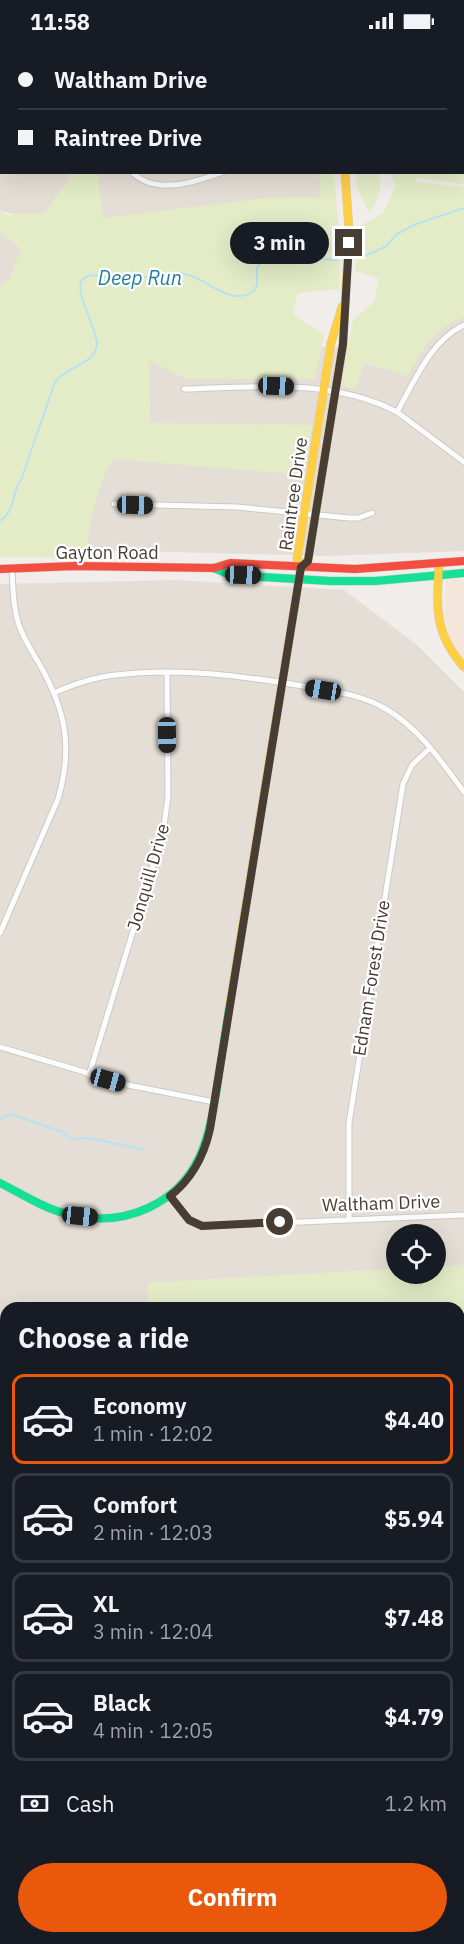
<!DOCTYPE html>
<meta charset="utf-8">
<style>
:root{--surface:#171b24;--page:#20242c;--text:#f1f3f6;--muted:#9ea1a6;--line:#363941;--accent:#ea580c}
body{margin:0;font-family:"IBM Plex Sans",sans-serif;background:var(--page);color:var(--text);height:100vh;display:flex;flex-direction:column;font-size:22px;white-space:nowrap}
*{box-sizing:border-box;margin:0}
p{font-size:20px;color:var(--muted)}
.icon{flex:none;width:33px;height:33px;fill:none;stroke:currentColor;stroke-width:2;stroke-linecap:round;stroke-linejoin:round}
.map{position:relative;flex:1;overflow:hidden}
.details{position:absolute;left:0px;top:1260px;width:465px;height:642px;display:flex;flex-direction:column;background:var(--surface);border-radius:18px 18px 0 0;box-shadow:0 6px 24px #0002}
.details>*{flex:none}
.guide{position:absolute;left:0px;top:0px;width:465px;height:132px;box-shadow:0 6px 24px #0002;display:grid;align-content:center;height:132px;padding:0 18px;background:var(--surface)}
.tools{position:absolute;left:386px;top:1182px;display:grid;gap:12px}
.tools a{display:grid;place-items:center;width:60px;height:60px;border-radius:50%;background:var(--surface);box-shadow:0 6px 24px #0002;font-size:30px}
.end{position:absolute;width:27px;height:27px;margin:-14px;border:8px solid #473d34;background:#fff;box-shadow:0 0 0 3px #fff}
.from{border-radius:50%}
.bubble{position:absolute;height:42px;border-radius:21px;background:var(--surface);box-shadow:0 6px 24px #0002;font-size:20px;font-weight:700;line-height:42px;text-align:center}
.car{position:absolute;width:18px;height:36px;margin:-18px -9px;border-radius:8px;box-shadow:0 0 4px 2px #0007;background:linear-gradient(#222 24%,#8ab4d8 0 40%,#222 0 76%,#8ab4d8 0 86%,#222 0)}
.guide b{display:flex;align-items:center;gap:21px;height:57px;font-size:22px}
.guide b+b{border-top:2px solid var(--line)}
.guide i{width:15px;height:15px;background:var(--text)}
ul{padding:0;list-style:none}
li{display:flex;align-items:center;gap:18px;height:90px;margin:0 12px 9px;padding:0 6px;border:3px solid var(--line);border-radius:12px}
li div{flex:1}
li b{display:block;font-size:22px}
li em{font-style:normal;font-weight:700}
li.selected{border-color:var(--accent)}
li>.icon{width:54px;height:54px;stroke-width:1.5}
h2{padding:0 18px;font-size:27px;line-height:72px}
.pay{display:flex;align-items:center;gap:15px;height:66px;padding:0 18px;font-size:22px}
.pay p{margin-inline-start:auto}
.primary-button{display:flex;gap:12px;margin-top:auto;padding:12px 18px}
.primary-button a{flex:1;height:69px;border-radius:36px;background:var(--accent);color:#fff;font-size:24px;font-weight:700;line-height:69px;text-align:center}
.status{display:flex;justify-content:space-between;align-items:center;height:42px;padding:0 30px;background:var(--surface);direction:ltr}
.status svg{height:16px;fill:currentColor}
.map>svg:first-child{display:block}
.residential{fill:#e5ded6}
.commercial{fill:#f4e6db}
.green{fill:#e3ecc7}
.lines{fill:none;stroke-linecap:round;stroke-linejoin:round}
.stream{stroke:#b6e2f2;stroke-width:2}
.street-casing{stroke:#cdc9c5;stroke-width:7}
.fast-casing{stroke:#d3ccc3;stroke-width:9}
.slow-casing{stroke:#d3ccc3;stroke-width:9}
.jam-casing{stroke:#d3ccc3;stroke-width:9}
.street{stroke:#fdfcfc;stroke-width:5}
.fast{stroke:#16e098;stroke-width:8}
.slow{stroke:#ffcf43;stroke-width:8}
.jam{stroke:#f24e42;stroke-width:8}
.route{stroke:#473d34;stroke-width:8}
.labels{text-anchor:middle;dominant-baseline:central;stroke-width:4.5;stroke-linejoin:round;paint-order:stroke}
.street-label{font-size:18px;fill:#473d34;stroke:#fff}
.water-label{font-size:20px;font-style:italic;fill:#237fa2;stroke:#fff}
</style>
<div class="status"><b>11:58</b><svg viewBox="0 0 49 12"><path d="M0 12V9h3v3zM5 12V6h3v6zM10 12V3h3v9zM15 12V0h3v12zM26 1h20v11H26zM47 4h2v5h-2z"/></svg></div>
<div class="map">
<svg width="464" height="1902" viewBox="0 0 464 1902">
<rect width="100%" height="100%" fill="#f0edea"/>
<path class="residential" d="M0,0h389l-387,2v128l327,1 -3,34 -231,18 -21,-39 -37,33 -37,-8z
M0,177l29,26 -29,71z
M464,236v273l-138,5 -266,-7 79,-207 225,6z
M176,538l168,10 72,54 48,48v573l-29,2v-33h-39v35l-247,14 -2,25h-141v367h-6v-1091z
M0,1702h6v194h219l-4,6h-221z
M464,1781v121h-85l7,-6h73v-102z"/>
<path class="commercial" d="M446,537h18v80l-8,-8 -8,-16 -4,-21z"/>
<path class="green" d="M464,3v139l-48,-6 1,4 47,5v130c-33,13 -39,30 -57,59l-43,-13 -8,26 -15,-3 12,-66 21,-18 5,-23 -24,-8 5,-45 23,-13 13,-28 -7,-12 75,-1z
M69,131h29l5,45 172,-21 46,1 -2,-25h15l7,81 -2,35 -41,4 -5,21 31,21 -9,44h-129l-37,-18 1,62 162,2 -8,50 -191,-16c-19,33 -22,62 -28,99l-85,-1v-272l9,-5 12,-31 -21,-17v-21l6,4 38,-2 25,-34z
M355,131h23c5,14 1,28 -9,39l-12,-24z
M464,1223v389l-5,8v-354h-312l1,-25 248,-14v5h39v-7z
M250,1896h99l-6,6h-97z"/>
<g class="lines">
<path class="stream" d="M360,216l25,-11 12,-13 17,-9 50,-17
M0,479c17,-12 10,-26 21,-41l34,-98c12,-16 41,-18 42,-38 0,-16 -25,-55 -14,-65 9,-8 20,-1 31,0 21,3 43,-7 64,-6 28,1 49,36 76,18l3,-6v-18l10,-10 70,3
M0,1077l11,-5 54,19 4,6 20,-1 56,12
M0,1664l6,3
M411,1896l6,6"/>
<defs>
<path id="street" d="M137,0l1,2
M377,0v2
M385,0l1,2
M32,2l1,-2
M0,4l2,1
M0,102h2
M0,127h2
M132,130c24,24 63,10 91,0
M184,347c71,-2 148,-11 213,23l67,50
M397,370c18,-31 33,-71 67,-87
M114,462l123,3 112,11h9l14,-5
M54,651c20,-9 40,-16 62,-18 62,-8 126,1 187,11 28,5 58,8 83,23 34,20 55,52 78,83
M0,891l58,-134c15,-51 8,-88 -18,-134 -7,-12 -15,-24 -20,-37 -7,-19 -7,-39 -8,-59
M0,1005l128,38 86,17
M89,1033l74,-242 5,-37 -1,-123
M170,1154c11,15 19,28 39,30l255,-11
M349,1178v-97l54,-339 9,-19 18,-17
M0,1305l6,-1
M0,1406l6,-1
M0,1697h6
M0,1784l6,1
M459,1867l5,-1
M0,1870l6,2
M118,1896l27,6
M231,1902l3,-6"/>
<path id="fast" d="M214,526l16,7 100,6h45l89,-8
M0,1141c22,11 43,25 67,31 27,7 55,6 81,-6 52,-24 61,-70 69,-121 4,-26 8,-52 12,-78
M0,1641h6
M463,1688l1,-15
M459,1766l5,-18"/>
<path id="slow" d="M312,0v2
M439,521c-2,44 -6,69 25,104
M301,525l7,-7 35,-216 6,-114 -4,-58
M301,525l-4,-8 34,-216 11,-36
M229,967l72,-442"/>
<path id="jam" d="M0,527l74,-3 140,2 16,-5 125,6 109,-8
M0,1654h6
M353,1902l7,-6
M370,1902l7,-6"/>
</defs>
<use href="#street" class="street-casing"/>
<use href="#fast" class="fast-casing"/>
<use href="#slow" class="slow-casing"/>
<use href="#jam" class="jam-casing"/>
<use href="#street" class="street"/>
<use href="#fast" class="fast"/>
<use href="#slow" class="slow"/>
<use href="#jam" class="jam"/>
</g>
<g class="lines">
<path class="route" d="M280,1180l-78,4 -13,-6 -19,-24c22,-17 34,-40 40,-67l91,-562 7,-6 35,-217 6,-101"/>
</g>
<g class="labels">
<g class="street-label">
<text transform="translate(293 452) rotate(-82)">Raintree Drive</text>
<text x="107" y="510">Gayton Road</text>
<text transform="translate(148 835) rotate(-74)">Jonquill Drive</text>
<text transform="translate(371 936) rotate(-81)">Ednam Forest Drive</text>
<text transform="translate(381 1161) rotate(-2)">Waltham Drive</text>
</g>
<g class="water-label">
<text x="140" y="235">Deep Run</text>
</g>
</g>
</svg>
<div class="tools">
<a><svg class="icon" aria-label="locate" viewBox="0 0 24 24"><circle cx="12" cy="12" r="6"/><path d="M12 2v4M12 18v4M2 12h4M18 12h4"/></svg></a>
</div>
<i class="end from" style="left:280px;top:1180px"></i>
<i class="end" style="left:349px;top:201px"></i>
<div class="bubble" style="left:230px;top:180px;width:99px">3 min</div>
<i class="car" style="left:276px;top:344px;rotate:92deg"></i>
<i class="car" style="left:135px;top:463px;rotate:91deg"></i>
<i class="car" style="left:243px;top:533px;rotate:92deg"></i>
<i class="car" style="left:323px;top:648px;rotate:279deg"></i>
<i class="car" style="left:167px;top:693px;rotate:179deg"></i>
<i class="car" style="left:108px;top:1038px;rotate:105deg"></i>
<i class="car" style="left:80px;top:1174px;rotate:96deg"></i>
<div class="guide">
<b><i class="from"></i>Waltham Drive</b>
<b><i></i>Raintree Drive</b>
</div>
<section class="details">
<h2>Choose a ride</h2>
<ul>
<li class="selected"><svg class="icon" aria-label="car" viewBox="0 0 24 24"><path d="M5 17H2v-5l4-1 3-4h7l3 4 3 1v5h-3M9 17h6M6 11h13"/><circle cx="7" cy="17" r="2"/><circle cx="17" cy="17" r="2"/></svg><div><b>Economy</b><p>1 min · 12:02</p></div><em>$4.40</em></li>
<li><svg class="icon" aria-label="car" viewBox="0 0 24 24"><path d="M5 17H2v-5l4-1 3-4h7l3 4 3 1v5h-3M9 17h6M6 11h13"/><circle cx="7" cy="17" r="2"/><circle cx="17" cy="17" r="2"/></svg><div><b>Comfort</b><p>2 min · 12:03</p></div><em>$5.94</em></li>
<li><svg class="icon" aria-label="car" viewBox="0 0 24 24"><path d="M5 17H2v-5l4-1 3-4h7l3 4 3 1v5h-3M9 17h6M6 11h13"/><circle cx="7" cy="17" r="2"/><circle cx="17" cy="17" r="2"/></svg><div><b>XL</b><p>3 min · 12:04</p></div><em>$7.48</em></li>
<li><svg class="icon" aria-label="car" viewBox="0 0 24 24"><path d="M5 17H2v-5l4-1 3-4h7l3 4 3 1v5h-3M9 17h6M6 11h13"/><circle cx="7" cy="17" r="2"/><circle cx="17" cy="17" r="2"/></svg><div><b>Black</b><p>4 min · 12:05</p></div><em>$4.79</em></li>
</ul>
<div class="pay"><svg class="icon" aria-label="cash" viewBox="0 0 24 24"><path d="M3 7h18v10H3z"/><circle cx="12" cy="12" r="2"/></svg>Cash<p>1.2 km</p></div>
<div class="primary-button"><a>Confirm</a></div>
</section>
</div>
